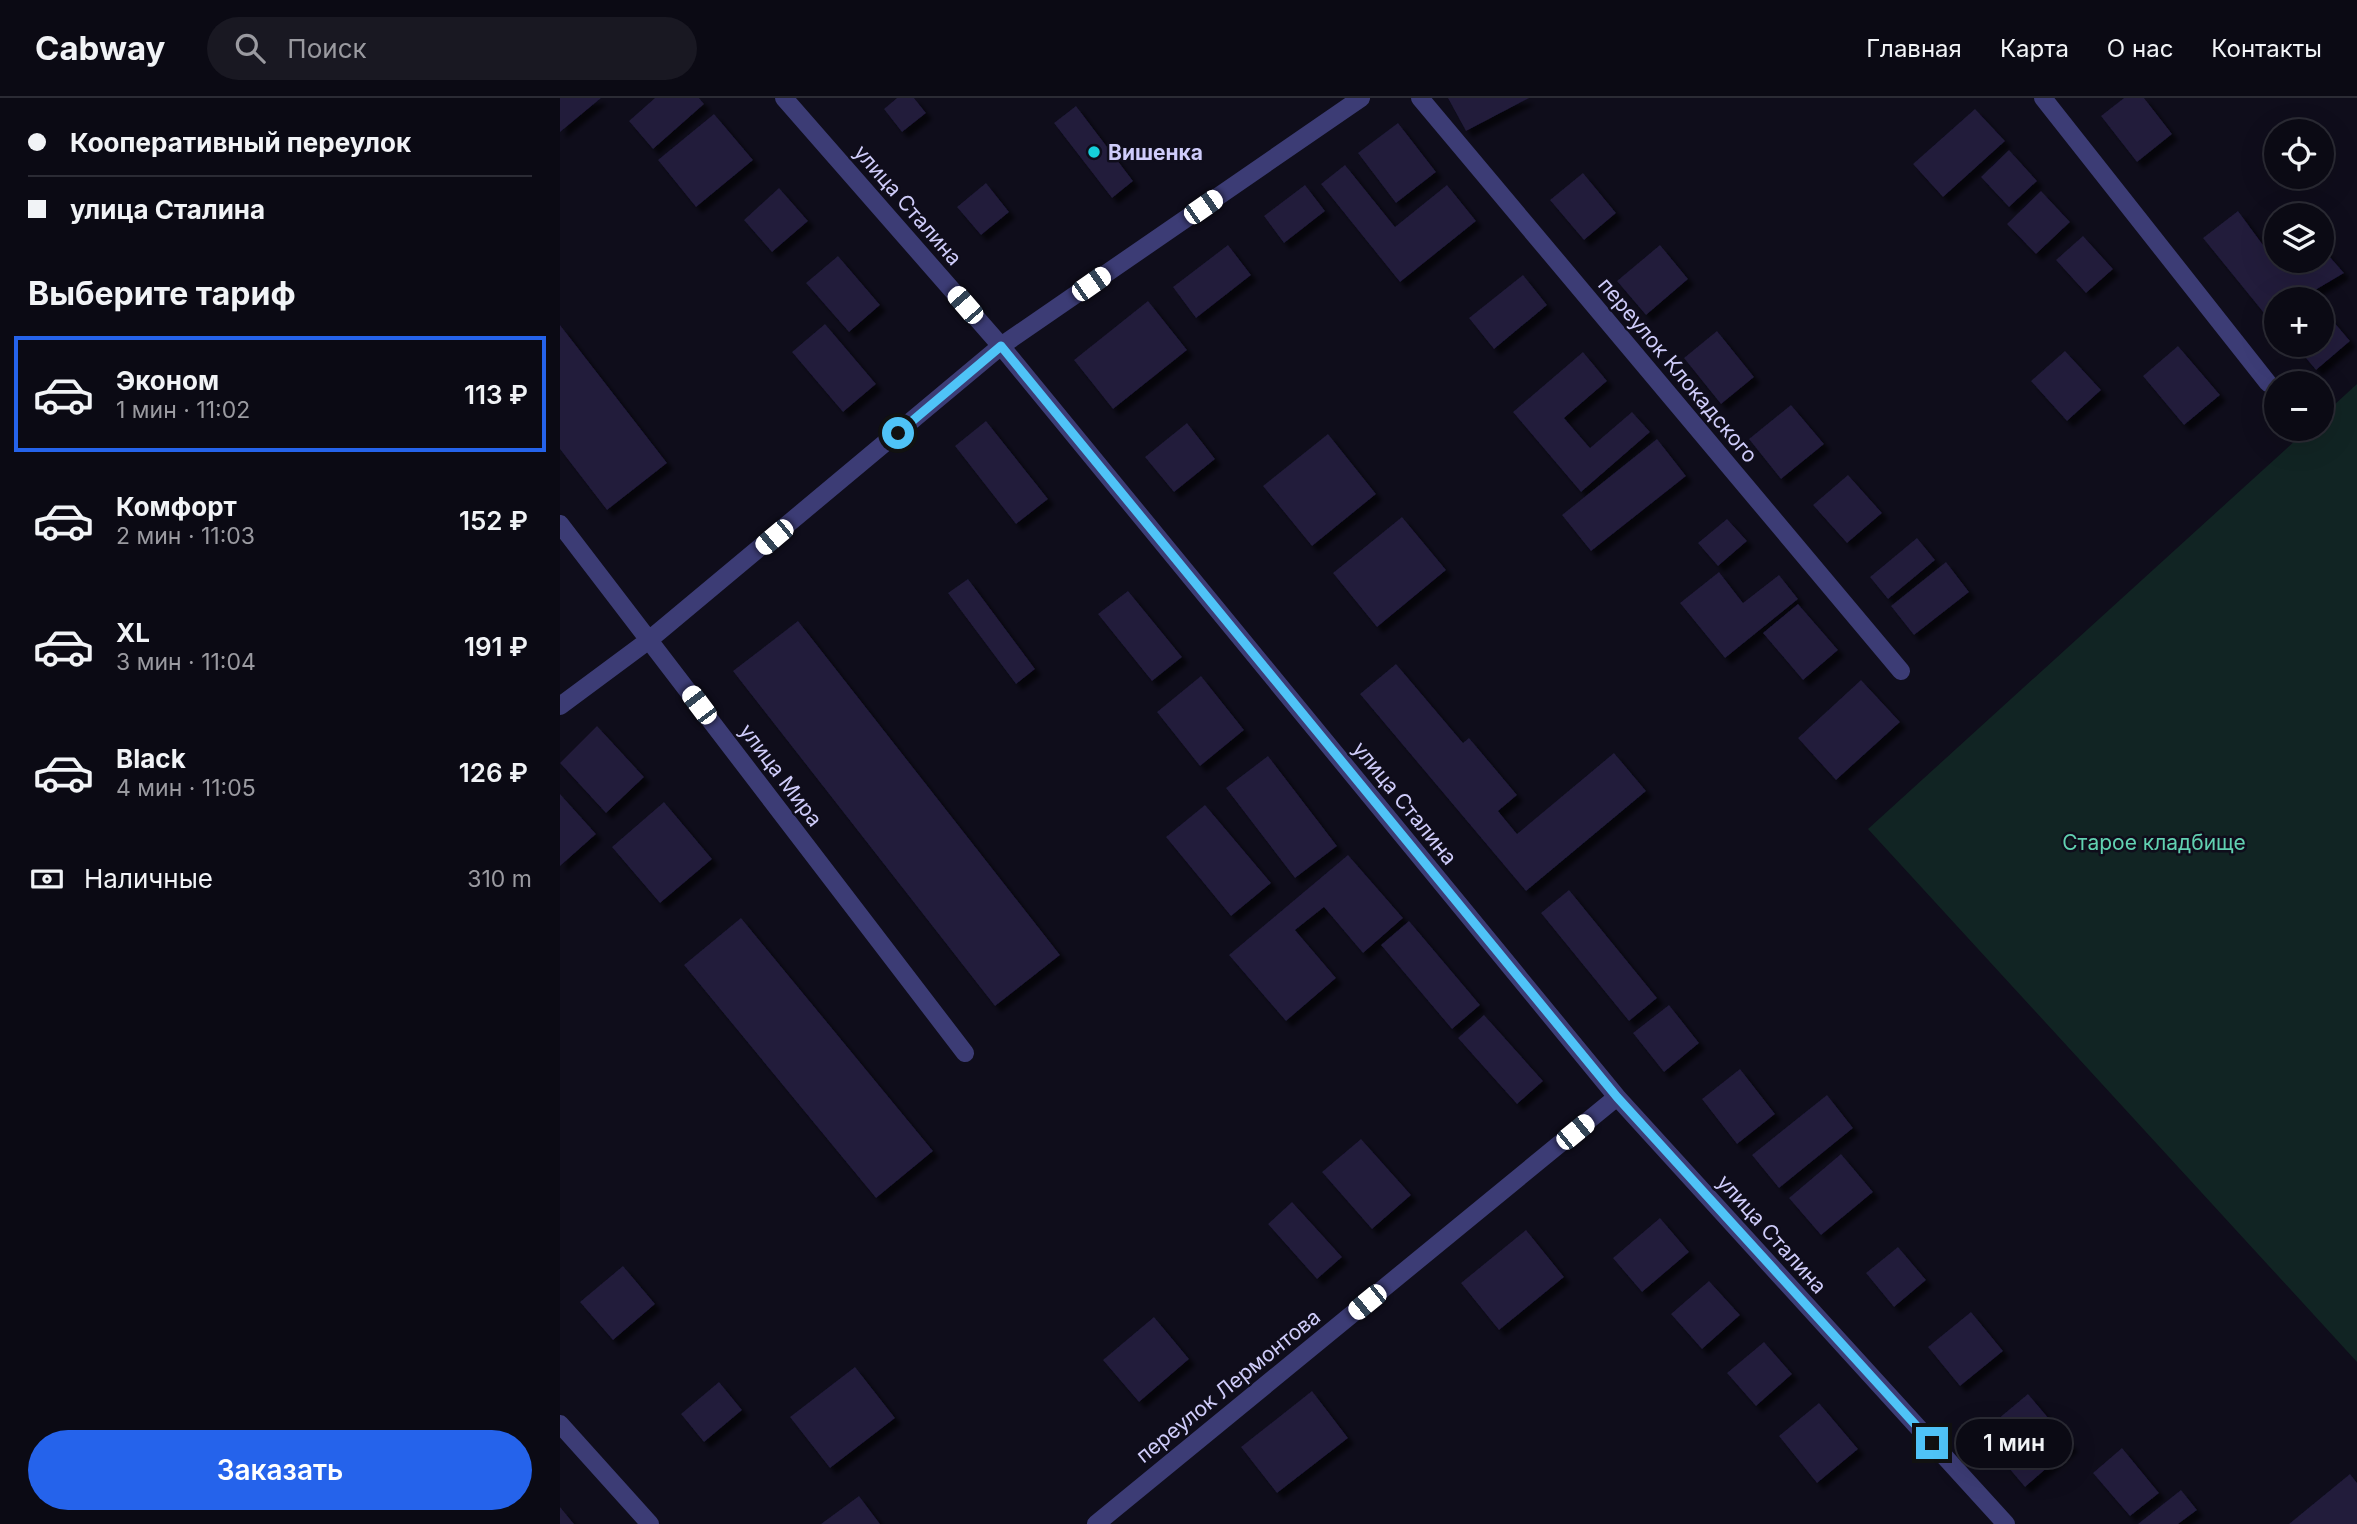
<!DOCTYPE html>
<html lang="ru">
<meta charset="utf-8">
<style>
:root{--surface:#0b0a14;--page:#191822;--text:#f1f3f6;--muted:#9a9aa0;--line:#2b2b34;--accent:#2563eb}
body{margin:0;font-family:Inter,sans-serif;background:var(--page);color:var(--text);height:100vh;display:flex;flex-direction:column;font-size:26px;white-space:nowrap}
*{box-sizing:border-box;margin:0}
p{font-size:23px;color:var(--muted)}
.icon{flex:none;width:38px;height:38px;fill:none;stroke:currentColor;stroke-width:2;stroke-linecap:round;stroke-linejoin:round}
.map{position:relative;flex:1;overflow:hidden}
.details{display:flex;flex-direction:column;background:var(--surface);width:560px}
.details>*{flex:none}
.banner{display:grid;align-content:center;height:154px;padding:0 28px;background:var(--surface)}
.buttons{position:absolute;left:1704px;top:21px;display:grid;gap:14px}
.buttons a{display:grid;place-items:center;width:70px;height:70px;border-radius:50%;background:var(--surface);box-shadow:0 7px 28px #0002,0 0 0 2px var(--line);font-size:35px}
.end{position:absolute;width:32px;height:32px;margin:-16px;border:9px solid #4fc3f7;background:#111;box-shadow:0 0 0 4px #111}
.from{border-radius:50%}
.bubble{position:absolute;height:49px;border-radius:24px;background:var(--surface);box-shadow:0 7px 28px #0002,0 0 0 2px var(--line);font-size:23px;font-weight:600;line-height:49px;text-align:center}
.car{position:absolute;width:21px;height:42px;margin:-21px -10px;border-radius:9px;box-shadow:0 0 5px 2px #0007;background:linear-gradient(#fff 24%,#345 0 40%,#fff 0 76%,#345 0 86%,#fff 0)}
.banner b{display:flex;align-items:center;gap:24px;height:66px;font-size:26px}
.banner b+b{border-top:2px solid var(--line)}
.banner i{width:18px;height:18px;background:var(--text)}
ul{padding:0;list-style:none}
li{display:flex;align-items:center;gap:21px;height:116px;margin:0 14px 10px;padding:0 14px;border:4px solid transparent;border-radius:0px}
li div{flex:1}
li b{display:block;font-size:26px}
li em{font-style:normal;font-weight:600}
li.on{border-color:var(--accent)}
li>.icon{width:63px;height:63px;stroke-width:1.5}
h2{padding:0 28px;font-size:32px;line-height:84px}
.pay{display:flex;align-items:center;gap:18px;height:77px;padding:0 28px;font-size:26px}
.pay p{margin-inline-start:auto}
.cta{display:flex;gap:14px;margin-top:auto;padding:14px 28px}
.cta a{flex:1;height:80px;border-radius:42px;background:var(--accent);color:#fff;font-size:28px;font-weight:600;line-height:80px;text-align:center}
header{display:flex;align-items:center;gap:42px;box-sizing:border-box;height:98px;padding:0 35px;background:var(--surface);border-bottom:2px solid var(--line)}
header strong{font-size:33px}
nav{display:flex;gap:38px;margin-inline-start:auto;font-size:24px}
.search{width:490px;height:63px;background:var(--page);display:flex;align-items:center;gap:18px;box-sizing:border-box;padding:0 24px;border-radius:38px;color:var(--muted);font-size:26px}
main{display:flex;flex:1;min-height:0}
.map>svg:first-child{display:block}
.green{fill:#112423}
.building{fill:#201b3a;filter:url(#shadow)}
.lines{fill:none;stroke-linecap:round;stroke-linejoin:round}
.minor{stroke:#3c3c75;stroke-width:18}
.route{stroke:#4fc3f7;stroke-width:9}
.poi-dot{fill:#16d0dc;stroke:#0f0d1b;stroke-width:2.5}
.labels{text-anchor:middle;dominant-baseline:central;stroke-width:5;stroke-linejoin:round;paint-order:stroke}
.poi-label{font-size:21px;font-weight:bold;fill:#cfccfa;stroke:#0f0d1b;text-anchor:start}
.street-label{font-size:21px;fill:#cfccfa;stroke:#0f0d1b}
.park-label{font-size:21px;fill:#61d1b1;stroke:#0f0d1b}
</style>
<header>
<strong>Cabway</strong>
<div class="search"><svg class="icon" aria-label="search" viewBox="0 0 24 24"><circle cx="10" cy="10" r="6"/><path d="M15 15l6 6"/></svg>Поиск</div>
<nav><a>Главная</a><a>Карта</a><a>О нас</a><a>Контакты</a></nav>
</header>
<main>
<section class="details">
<div class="banner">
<b><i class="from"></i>Кооперативный переулок</b>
<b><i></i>улица Сталина</b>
</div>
<h2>Выберите тариф</h2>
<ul>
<li class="on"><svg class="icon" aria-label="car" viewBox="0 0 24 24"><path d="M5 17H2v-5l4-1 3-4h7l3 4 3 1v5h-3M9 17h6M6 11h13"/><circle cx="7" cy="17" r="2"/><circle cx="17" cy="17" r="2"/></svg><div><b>Эконом</b><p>1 мин · 11:02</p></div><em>113 ₽</em></li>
<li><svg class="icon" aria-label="car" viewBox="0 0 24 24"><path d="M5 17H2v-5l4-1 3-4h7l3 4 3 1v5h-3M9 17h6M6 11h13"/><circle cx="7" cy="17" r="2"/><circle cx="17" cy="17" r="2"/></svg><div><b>Комфорт</b><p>2 мин · 11:03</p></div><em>152 ₽</em></li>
<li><svg class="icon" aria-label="car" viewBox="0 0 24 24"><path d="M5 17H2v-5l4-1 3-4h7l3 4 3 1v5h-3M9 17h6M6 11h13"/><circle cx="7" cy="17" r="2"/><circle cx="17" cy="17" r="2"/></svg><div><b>XL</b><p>3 мин · 11:04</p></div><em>191 ₽</em></li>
<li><svg class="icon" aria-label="car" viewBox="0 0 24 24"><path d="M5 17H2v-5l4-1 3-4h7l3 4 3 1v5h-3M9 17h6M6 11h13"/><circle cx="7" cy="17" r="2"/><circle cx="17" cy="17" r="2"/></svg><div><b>Black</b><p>4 мин · 11:05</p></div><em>126 ₽</em></li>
</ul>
<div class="pay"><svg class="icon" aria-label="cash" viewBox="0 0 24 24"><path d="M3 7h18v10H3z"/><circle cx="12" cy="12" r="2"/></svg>Наличные<p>310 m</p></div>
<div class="cta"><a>Заказать</a></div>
</section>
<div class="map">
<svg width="1797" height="1426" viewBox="0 0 1797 1426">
<defs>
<filter id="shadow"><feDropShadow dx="6" dy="6" stdDeviation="2" flood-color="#0009"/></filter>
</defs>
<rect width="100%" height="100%" fill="#0f0d1b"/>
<path class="green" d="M1797,286v978l-489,-533 440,-400h14v-13z"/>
<path class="building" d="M0,0h41l-41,34z
M95,0h44l5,6 -51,45 -24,-28z
M337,0h17l12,15 -24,19 -18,-23z
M888,0h81l-63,33z
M1564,0h20l28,36 -35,28 -36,-46z
M516,8l57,75 -21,17 -58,-75z
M1415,11l30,32 -62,56 -30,-33z
M154,16l39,46 -57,47 -38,-47z
M838,25l38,49 -40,31 -38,-50z
M1449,52l28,31 -28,26 -28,-30z
M785,67l50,62 52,-42 29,36 -76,61 -79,-98z
M1023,75l33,40 -32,27 -34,-40z
M426,85l23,29 -28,23 -24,-28z
M745,87l20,26 -41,32 -20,-27z
M219,90l29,33 -36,31 -28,-32z
M1481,93l29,31 -34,32 -29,-30z
M1678,113l36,49 48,1v-13l22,25 -44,26h-23v14l-9,5 -65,-80z
M1523,138l30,33 -27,24 -30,-33z
M668,147l23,30 -55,43 -23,-31z
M1100,147l28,34 -42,36 -29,-34z
M278,158l42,49 -31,27 -43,-49z
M963,177l24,30 -53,44 -25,-31z
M588,203l39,49 -74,59 -39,-49z
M1767,216l23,27 -34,29 -21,-25h27v-27z
M265,226l51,60 -33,28 -51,-60z
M0,227l107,138 -60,47 -47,-61z
M1157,233l37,46 -33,27 -37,-46z
M1618,248l42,49 -36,30 -41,-49z
M1505,253l36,39 -34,31 -36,-40z
M1023,254l24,29 -43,37 26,30 42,-36 18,20 -69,60 -68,-80z
M1231,307l33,39 -43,35 -32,-40z
M426,323l62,78 -32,25 -61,-78z
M627,325l28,36 -41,33 -29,-35z
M768,336l48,60 -64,52 -49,-60z
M1097,341l29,37 -95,75 -29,-36z
M1288,377l34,38 -35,30 -34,-38z
M842,419l44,53 -69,57 -44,-54z
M1167,421l20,22 -29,25 -20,-23z
M1357,440l18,22 -47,39 -18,-22z
M1386,464l23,30 -55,43 -23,-29z
M1159,474l24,31 36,-28 19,24 -73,59 -45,-55z
M408,481l67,90 -19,15 -68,-91z
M568,493l54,66 -30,24 -54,-67z
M1238,506l40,46 -35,30 -40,-47z
M238,523l262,334 -65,51 -262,-335z
M836,566l67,79 6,-5 48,57 -19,16 19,23 97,-81 32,38 -120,100 -166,-197z
M641,578l43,54 -44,36 -43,-54z
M1301,582l39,42 -64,58 -38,-42z
M37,628l47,51 -38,36 -46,-50z
M708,658l69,90 -42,32 -69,-90z
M0,696l36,40 -36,32z
M104,704l48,57 -52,44 -48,-56z
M645,707l66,78 -40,33 -65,-79z
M788,757l55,63 -40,35 -39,-46 -29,23 41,48 -50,43 -57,-66z
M1009,792l88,108 -28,23 -88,-108z
M181,820l192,233 -57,47 -192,-233z
M849,823l71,84 -28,24 -71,-84z
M1109,907l30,38 -35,29 -31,-39z
M924,917l59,66 -26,23 -59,-66z
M1180,971l35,45 -38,30 -35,-45z
M1267,997l26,33 -74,60 -27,-33z
M801,1041l50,56 -39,34 -50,-57z
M1281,1056l32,38 -52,43 -32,-37z
M732,1104l50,55 -25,22 -49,-55z
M1100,1120l29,34 -47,40 -29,-34z
M966,1132l38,47 -65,53 -38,-47z
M1338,1149l28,33 -32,27 -28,-34z
M63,1168l32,38 -42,36 -33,-38z
M1149,1183l31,34 -38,34 -31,-35z
M1411,1214l32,39 -43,35 -32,-39z
M594,1219l35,42 -50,43 -36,-42z
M1204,1244l28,32 -36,32 -29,-33z
M295,1269l40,51 -65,50 -40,-51z
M159,1284l23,28 -38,32 -23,-28z
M752,1293l36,47 -71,55 -36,-46z
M1468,1296l44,52 -47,41 -45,-53z
M1259,1305l39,46 -41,34 -38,-47z
M1562,1350l37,45 -29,23 -37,-43z
M1790,1376l7,9v41h-68z
M1621,1392l16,20 -19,14h-40z
M299,1398l21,28h-59z
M0,1409l14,17h-14z"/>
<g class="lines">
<path class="minor" d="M224,0l217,248 616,751 389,427
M860,0l481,573
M1483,0l225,285
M0,426l405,529
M0,608l89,-66 352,-294 360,-248
M0,1326l90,100
M536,1426l521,-427"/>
</g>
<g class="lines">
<path class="route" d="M338,335l103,-87 616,751 315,346"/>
</g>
<circle class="poi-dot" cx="534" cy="54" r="7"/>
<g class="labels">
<g class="poi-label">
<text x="548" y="54">Вишенка</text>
</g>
<g class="street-label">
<text transform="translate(348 107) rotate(49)">улица Сталина</text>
<text transform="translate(1118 272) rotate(50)">переулок Клокадского</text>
<text transform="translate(221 677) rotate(53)">улица Мира</text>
<text transform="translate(845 705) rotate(51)">улица Сталина</text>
<text transform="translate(1212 1136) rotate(48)">улица Сталина</text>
<text transform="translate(668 1288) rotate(-39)">переулок Лермонтова</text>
</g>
<g class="park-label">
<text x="1594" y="744">Старое кладбище</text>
</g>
</g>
</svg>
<div class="buttons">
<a><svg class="icon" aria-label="locate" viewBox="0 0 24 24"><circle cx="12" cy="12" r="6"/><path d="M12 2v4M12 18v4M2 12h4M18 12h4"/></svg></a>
<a><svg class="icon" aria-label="layers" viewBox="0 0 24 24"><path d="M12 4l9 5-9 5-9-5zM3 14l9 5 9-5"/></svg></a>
<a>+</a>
<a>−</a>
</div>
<i class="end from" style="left:338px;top:335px"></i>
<i class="end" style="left:1372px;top:1345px"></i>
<div class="bubble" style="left:1396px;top:1321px;width:116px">1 мин</div>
<i class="car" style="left:643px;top:109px;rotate:55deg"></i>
<i class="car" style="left:531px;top:186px;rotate:55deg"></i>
<i class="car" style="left:405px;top:207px;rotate:319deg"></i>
<i class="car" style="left:214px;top:439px;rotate:230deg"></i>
<i class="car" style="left:139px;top:607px;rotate:323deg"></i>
<i class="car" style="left:1015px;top:1034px;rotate:51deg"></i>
<i class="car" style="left:807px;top:1204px;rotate:231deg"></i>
</div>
</main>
